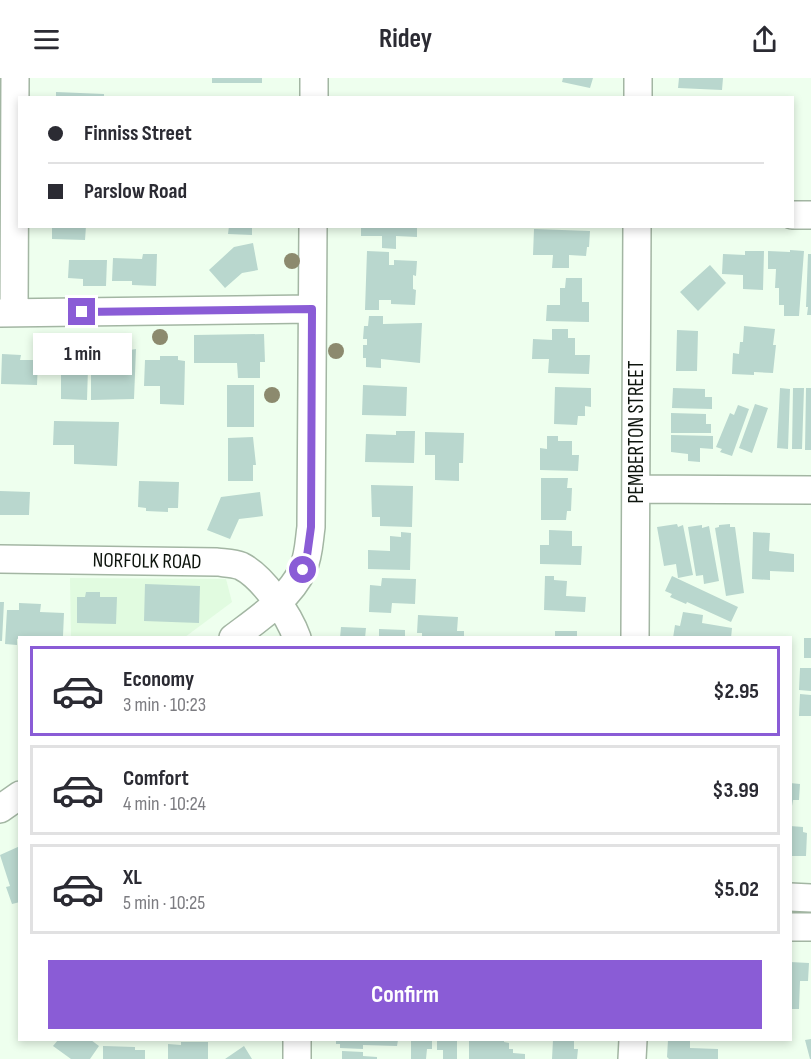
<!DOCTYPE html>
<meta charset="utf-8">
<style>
:root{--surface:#fff;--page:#f7f7f7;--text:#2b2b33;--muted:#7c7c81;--line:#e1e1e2;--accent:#8a5cd6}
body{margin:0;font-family:"Sofia Sans Condensed",sans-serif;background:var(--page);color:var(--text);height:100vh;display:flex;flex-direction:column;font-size:22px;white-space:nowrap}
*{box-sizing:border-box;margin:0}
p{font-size:20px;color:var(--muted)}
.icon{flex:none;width:33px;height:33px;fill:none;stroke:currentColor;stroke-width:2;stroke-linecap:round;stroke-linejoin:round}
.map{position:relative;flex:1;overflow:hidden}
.side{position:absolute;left:18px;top:558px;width:774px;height:405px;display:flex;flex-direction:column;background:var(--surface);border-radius:0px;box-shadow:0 3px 9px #0003}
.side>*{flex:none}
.guide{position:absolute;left:18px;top:18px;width:776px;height:132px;border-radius:0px;box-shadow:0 3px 9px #0003;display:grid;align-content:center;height:132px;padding:0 30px;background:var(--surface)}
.end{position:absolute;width:27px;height:27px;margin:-14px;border:8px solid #8a5cd6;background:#fff;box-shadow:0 0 0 3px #fff}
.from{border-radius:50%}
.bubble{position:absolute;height:42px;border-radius:0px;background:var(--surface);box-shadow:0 3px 9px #0003;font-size:20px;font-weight:700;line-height:42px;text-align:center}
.guide b{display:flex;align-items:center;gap:21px;height:57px;font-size:22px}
.guide b+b{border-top:2px solid var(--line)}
.guide i{width:15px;height:15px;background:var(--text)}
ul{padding:10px 0 0;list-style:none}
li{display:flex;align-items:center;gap:18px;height:90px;margin:0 12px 9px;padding:0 18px;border:3px solid var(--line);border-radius:0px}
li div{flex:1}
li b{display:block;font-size:22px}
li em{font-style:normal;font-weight:700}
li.current{border-color:var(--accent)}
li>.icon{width:54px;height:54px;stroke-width:1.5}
.cta{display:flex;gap:12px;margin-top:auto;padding:12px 30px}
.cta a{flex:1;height:69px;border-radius:0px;background:var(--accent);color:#fff;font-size:24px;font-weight:700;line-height:69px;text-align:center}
header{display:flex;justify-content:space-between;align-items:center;height:78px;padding:0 30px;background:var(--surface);font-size:27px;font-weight:700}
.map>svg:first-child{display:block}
.built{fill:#e1fbe0}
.building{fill:#b9d7ce}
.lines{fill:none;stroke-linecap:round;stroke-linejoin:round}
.minor-casing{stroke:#a3b6a3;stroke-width:30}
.minor{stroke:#fff;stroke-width:27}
.tree{fill:#8c8a6e}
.route{stroke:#8a5cd6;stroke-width:8}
.labels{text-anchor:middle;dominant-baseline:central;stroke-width:4.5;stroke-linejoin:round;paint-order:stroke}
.street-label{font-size:21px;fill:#0d140d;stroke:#fff}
</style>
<header><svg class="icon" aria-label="menu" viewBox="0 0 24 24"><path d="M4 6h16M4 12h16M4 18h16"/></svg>Ridey<svg class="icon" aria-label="share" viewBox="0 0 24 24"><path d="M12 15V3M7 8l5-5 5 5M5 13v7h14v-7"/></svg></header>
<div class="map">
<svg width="811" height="981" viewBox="0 0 811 981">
<rect width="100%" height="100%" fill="#efe"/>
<path class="built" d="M70,500l156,1 6,23 -47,35h-114z"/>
<path class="building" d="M212,0h50v5h-50z
M563,0h30l-3,10 -28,-6z
M679,0h44l-1,12 -44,-2z
M56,14l48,2v4h-48z
M52,148h34l-1,14 -33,-1z
M229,148h23v9l-24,-1z
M361,148h56v11l-21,-1v13l-14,-1v-12h-21z
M534,151l56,2 -1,16h-2l-1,9 -17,-1v13h-17l1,-13h-20z
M253,165l5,27 -16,3 -17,15 -16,-18 25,-23z
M790,172l14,1 -5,65h-15v-11h-5v-17h-4l1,-19h-8v-18l22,1z
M367,173l22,1v13h5v-5l23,1 -1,15 -3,-1v14l3,1 -1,15 -24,-1v-4h-12v10h-14z
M745,173h19l-1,39 -20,-1v-14l-21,-1 1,-20 22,1z
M143,176h14l-1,32 -24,-1v-4h-20l1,-23 29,1z
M808,176h3v61h-4l1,-8h-2z
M69,182h38l-1,26h-23v-7l-15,-1z
M710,187l16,18 -28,28 -18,-19z
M566,200h16v24h7v20l-43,-1 1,-16h13v-17h5z
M369,238h14v8l39,-1 -2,40 -39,-4v9l-15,-1v-9h-3v-13h4v-6h-4l1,-13h4z
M744,248l31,3 -2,16h3l-3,28 -19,-1v3l-22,-1 1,-21 6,1 1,-12h3z
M552,251h16v9h7v17h15l-1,19 -41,-1 1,-14h-17l1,-20 19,1z
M677,252l21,1 -1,40h-21z
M264,256l1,28h-5v16h-22l-1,-15h-43v-28z
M75,269l13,1v2h9v-3h33v3l6,-1 -2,50 -43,1v-32h-3l-1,32 -26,-1v-31h-3v-18h17z
M2,276l19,1 -1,5h18l-1,25 -36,-1z
M160,278h18v4l7,1 -1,44 -24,-1v-18h-16l1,-26h15z
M227,307h27v42h-27z
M363,307l44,2 -1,29 -44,-1z
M555,309l36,1v19l-6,-1v10h-7l-1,9 -23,-1z
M673,310l32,1v8h7v12l-40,-1z
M780,310l10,1 -2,60 -11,-1z
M793,310h11l-2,61h-10z
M806,310h5v62h-6z
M755,326l13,4 -16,45 -13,-5z
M738,327l11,4 -17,47 -12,-4 2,-3 -6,-2 14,-34 4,2z
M671,335l35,1v10h5v9h-40z
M54,343l65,1 -2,44 -43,-2v-19h-21z
M396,353h19l-1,32 -49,-1 1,-28 30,1z
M425,354l39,1 -1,30h-4v18l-24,-1v-25h-10z
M671,357l42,1v13l-13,-1v14l-12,-1v-7l-17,-2z
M547,358h11v5h14v14h7l-1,16 -38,-1v-22l7,1z
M253,359l3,28h-3v16h-25v-43z
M541,400h27l-1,10h5l-1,23h-4l-1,9h-25z
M139,403l40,1 -1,26h-10v4l-22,-1v-3l-8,-1z
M371,407l42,1 -1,41 -32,-1v-9h-8z
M0,413l30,1 -1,23h-29z
M260,414l3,24 -24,3 -9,20 -23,-9 14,-33z
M677,446l1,3 5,-2 10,50 -15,3 -2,-14 -12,2 -7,-39z
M730,446v3h5l9,66 -18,3 -11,-68 4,-1v-2z
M702,447v3l7,-2 10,55 -15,3 -1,-9 -7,1 -8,-49z
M549,452l23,1v15h10l-1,19 -41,-1v-19h9z
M401,454l10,1 -1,37 -42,-1v-19l22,1v-15l11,1z
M753,454l17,1 -1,18 25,3v18l-24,-1v9l-18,-1z
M545,498h9v4l13,1 -1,15 20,1 -1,15 -41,-2z
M672,498l66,31 -7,15 -44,-20 -1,2 -16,-7 2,-3 -7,-3z
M382,500l34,1 -1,25 -23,-1 -1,10 -22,-1 1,-27 11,1z
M145,506l55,2 -1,37 -55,-2z
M86,514h14v5h17l-1,27 -39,-1v-26h8z
M0,524h4l-2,39h-2z
M19,525l22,1 -1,8 24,1 -1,23 -43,2 -3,1v6l-12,-1 2,-34h12z
M683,534l20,3 -1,8 30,5 -1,10h-58l2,-13 5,1z
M418,537l40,2 -1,14h7v7h-42v-5h-5z
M341,549l25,1 -1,10h-25z
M379,551l26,1v8h-26z
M555,553h22v7h-22z
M804,560h7v20h-7z
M800,590h11v23l-12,-1z
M800,616l11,1v21h-12z
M790,705l10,1 -1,16h-6l-1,6h-2z
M790,748l13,1v5l4,1 -1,23h-16z
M20,768v56l-8,2 -6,-17 4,-1 -10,-31z
M790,884l19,1 -1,18h-8l-1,28h-9z
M811,961v20h-1l-5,-19z
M58,962h33l8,6 -9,13h-19l-18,-13z
M336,962h62l-1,6 -34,-1v4l-23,-1v-4h-4z
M411,962h21v9h-5l-1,10h-15z
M437,962h20v19h-14v-9h-6z
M469,962h35v2l5,1v6h4v4l12,1v5h-56z
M553,962h21v9h4l-1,10h-25z
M668,962h22v8l28,1v10h-49l-2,-2z
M181,964h27v17h-40v-15l13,1z
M103,968l32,1v3h10v9h-42z
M244,968l8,13h-27z
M342,973l21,1v4l14,1v2h-35z"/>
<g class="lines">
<defs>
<path id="minor" d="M314,20v-20
M638,20v-20
M792,137h19
M0,235l312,-4
M14,235l1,-235
M636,411l175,1
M0,481l217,3c7,1 17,1 24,4 22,11 48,49 56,72
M233,560c25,-19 57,-40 70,-69 6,-14 6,-28 8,-42l2,-301
M635,560l2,-412
M0,731l20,-14
M790,819l21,1
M790,849h21
M297,981v-19
M632,981l1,-19"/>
</defs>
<use href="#minor" class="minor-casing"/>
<use href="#minor" class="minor"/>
</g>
<g class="tree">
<circle cx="292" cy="183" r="8"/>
<circle cx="160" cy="259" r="8"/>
<circle cx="336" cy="273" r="8"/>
<circle cx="272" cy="317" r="8"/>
</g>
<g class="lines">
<path class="route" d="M82,234l230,-3 -1,218 -4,29 -4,14"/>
</g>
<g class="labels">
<g class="street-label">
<text transform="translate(636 354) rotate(-90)">PEMBERTON STREET</text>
<text transform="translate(147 483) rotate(1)">NORFOLK ROAD</text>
</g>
</g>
</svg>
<i class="end from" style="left:303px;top:492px"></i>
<i class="end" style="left:82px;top:234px"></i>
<div class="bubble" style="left:33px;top:255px;width:99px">1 min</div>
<div class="guide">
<b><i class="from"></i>Finniss Street</b>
<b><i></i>Parslow Road</b>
</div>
<section class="side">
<ul>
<li class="current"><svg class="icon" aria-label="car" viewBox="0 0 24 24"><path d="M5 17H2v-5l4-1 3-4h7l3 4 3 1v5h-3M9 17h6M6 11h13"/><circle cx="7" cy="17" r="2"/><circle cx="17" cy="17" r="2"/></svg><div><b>Economy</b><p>3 min · 10:23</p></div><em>$2.95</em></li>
<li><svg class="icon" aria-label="car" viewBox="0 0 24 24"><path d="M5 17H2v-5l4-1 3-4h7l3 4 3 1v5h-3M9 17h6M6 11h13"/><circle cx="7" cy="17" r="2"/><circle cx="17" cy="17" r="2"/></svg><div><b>Comfort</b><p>4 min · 10:24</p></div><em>$3.99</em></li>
<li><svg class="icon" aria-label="car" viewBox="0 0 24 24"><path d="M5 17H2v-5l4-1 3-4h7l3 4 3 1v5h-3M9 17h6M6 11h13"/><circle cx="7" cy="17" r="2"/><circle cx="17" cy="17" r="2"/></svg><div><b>XL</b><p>5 min · 10:25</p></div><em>$5.02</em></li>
</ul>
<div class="cta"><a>Confirm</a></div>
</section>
</div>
